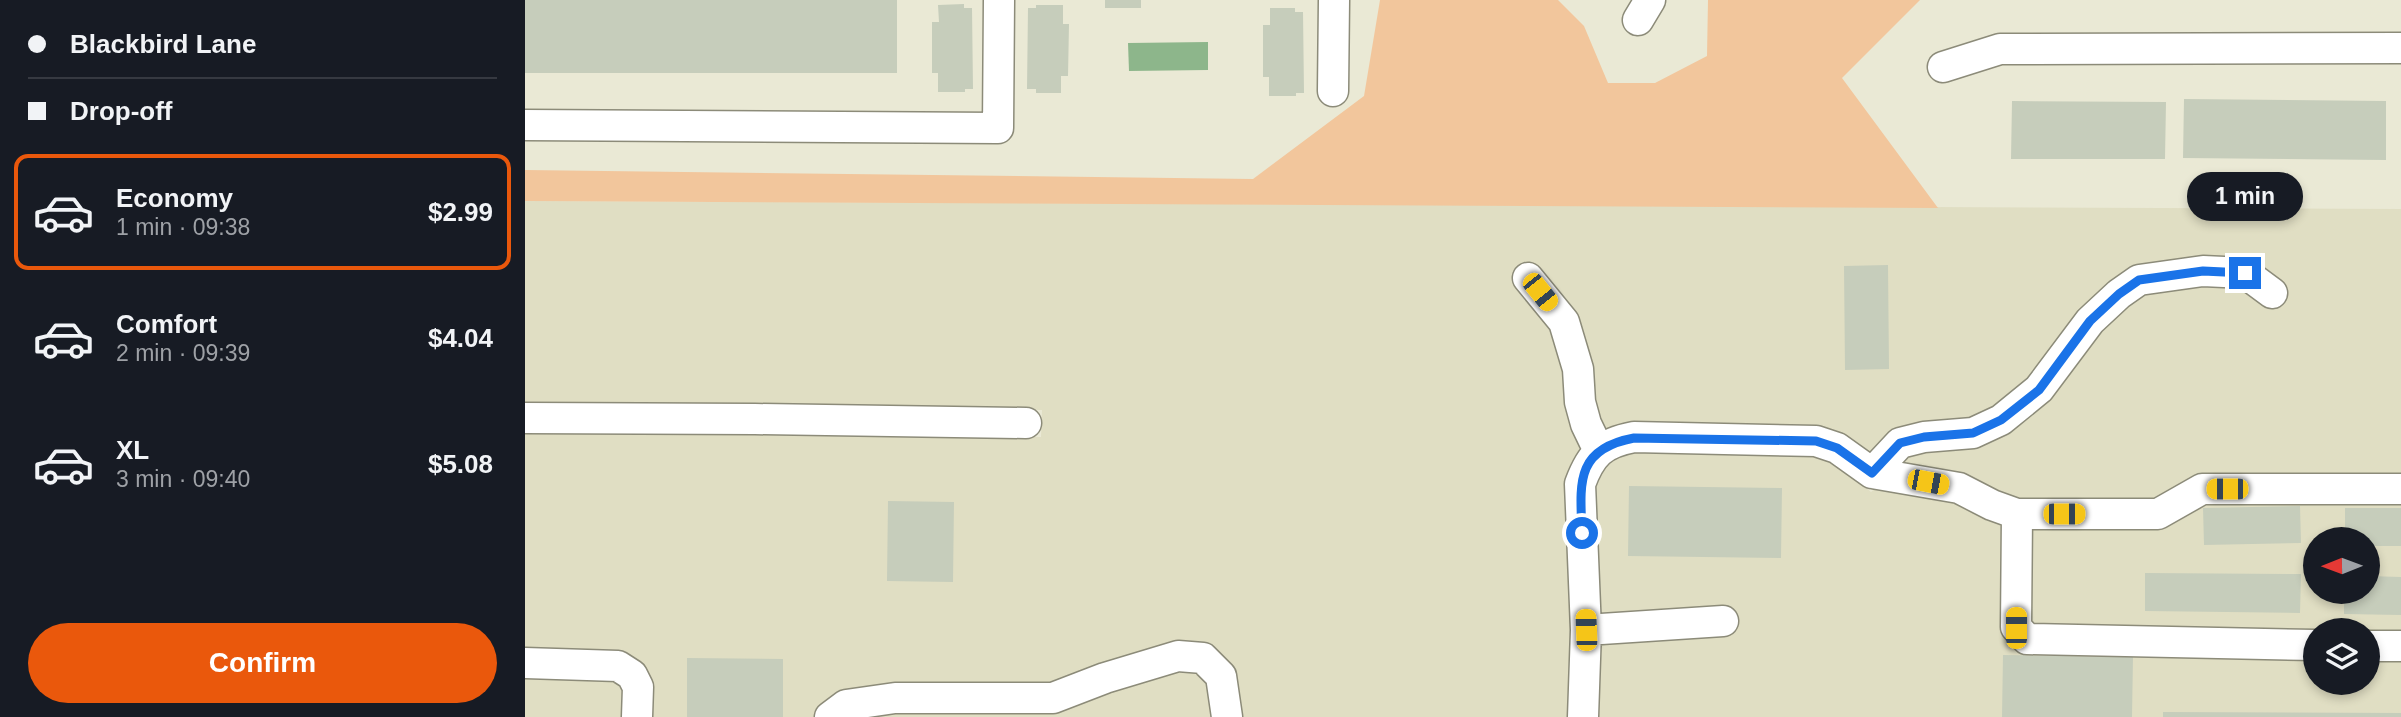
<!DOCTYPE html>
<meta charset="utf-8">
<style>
:root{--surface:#171b24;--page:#242831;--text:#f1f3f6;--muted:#9ea1a6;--line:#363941;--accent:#ea580c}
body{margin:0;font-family:Arial,sans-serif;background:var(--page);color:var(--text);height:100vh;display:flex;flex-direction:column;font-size:26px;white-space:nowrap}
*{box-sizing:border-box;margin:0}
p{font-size:23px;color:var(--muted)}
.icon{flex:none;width:38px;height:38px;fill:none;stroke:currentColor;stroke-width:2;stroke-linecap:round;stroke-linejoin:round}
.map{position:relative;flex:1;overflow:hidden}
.details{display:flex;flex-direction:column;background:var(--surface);width:525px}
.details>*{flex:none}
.guide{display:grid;align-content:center;height:154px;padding:0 28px;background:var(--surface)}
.needle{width:46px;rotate:269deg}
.tools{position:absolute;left:1778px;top:527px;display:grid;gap:14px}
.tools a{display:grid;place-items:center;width:77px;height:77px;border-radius:50%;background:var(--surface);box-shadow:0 4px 10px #0003;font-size:35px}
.end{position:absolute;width:32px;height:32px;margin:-16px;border:9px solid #1a73e8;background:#fff;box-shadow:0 0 0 4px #fff}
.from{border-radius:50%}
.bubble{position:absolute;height:49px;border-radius:24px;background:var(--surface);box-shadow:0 4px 10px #0003;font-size:23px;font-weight:600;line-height:49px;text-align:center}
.car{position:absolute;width:21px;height:42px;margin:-21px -10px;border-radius:9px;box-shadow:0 0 5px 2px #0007;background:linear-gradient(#f5c518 24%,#345 0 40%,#f5c518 0 76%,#345 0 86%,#f5c518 0)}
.guide b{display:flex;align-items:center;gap:24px;height:66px;font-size:26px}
.guide b+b{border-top:2px solid var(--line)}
.guide i{width:18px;height:18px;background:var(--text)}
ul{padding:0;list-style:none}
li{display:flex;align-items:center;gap:21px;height:116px;margin:0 14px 10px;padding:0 14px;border:4px solid transparent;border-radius:14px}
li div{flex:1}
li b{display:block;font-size:26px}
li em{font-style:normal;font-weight:600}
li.selected{border-color:var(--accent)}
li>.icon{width:63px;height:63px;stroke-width:1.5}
.cta{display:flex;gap:14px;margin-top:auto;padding:14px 28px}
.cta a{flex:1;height:80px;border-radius:42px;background:var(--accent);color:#fff;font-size:28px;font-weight:600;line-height:80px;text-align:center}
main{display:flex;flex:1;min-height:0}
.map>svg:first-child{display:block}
.built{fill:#e0dec3;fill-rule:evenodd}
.green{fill:#f2c69c}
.water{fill:#8db68b}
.building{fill:#c6cdbb}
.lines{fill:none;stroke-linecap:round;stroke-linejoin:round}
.minor-casing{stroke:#8c8b79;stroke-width:33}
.minor{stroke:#fff;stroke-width:30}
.route{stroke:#1a73e8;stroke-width:9}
</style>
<main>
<section class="details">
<div class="guide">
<b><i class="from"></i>Blackbird Lane</b>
<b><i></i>Drop-off</b>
</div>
<ul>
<li class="selected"><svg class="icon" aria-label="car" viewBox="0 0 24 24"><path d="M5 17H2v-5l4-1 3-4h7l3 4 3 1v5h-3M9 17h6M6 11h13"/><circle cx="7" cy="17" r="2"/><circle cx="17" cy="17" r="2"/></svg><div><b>Economy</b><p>1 min · 09:38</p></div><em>$2.99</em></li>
<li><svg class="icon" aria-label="car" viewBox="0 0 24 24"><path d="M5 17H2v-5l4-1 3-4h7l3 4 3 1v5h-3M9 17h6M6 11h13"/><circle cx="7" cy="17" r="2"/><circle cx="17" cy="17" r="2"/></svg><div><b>Comfort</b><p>2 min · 09:39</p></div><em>$4.04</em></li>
<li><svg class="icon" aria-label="car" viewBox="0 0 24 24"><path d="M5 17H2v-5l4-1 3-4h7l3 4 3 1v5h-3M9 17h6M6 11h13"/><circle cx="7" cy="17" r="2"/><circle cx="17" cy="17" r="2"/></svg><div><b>XL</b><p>3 min · 09:40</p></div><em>$5.08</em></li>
</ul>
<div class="cta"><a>Confirm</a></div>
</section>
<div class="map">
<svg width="1876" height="717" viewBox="0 0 1876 717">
<rect width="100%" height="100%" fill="#eae9d5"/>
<path class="built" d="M0,201l1876,8v508h-802l3,-87 -6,-144 5,-14 9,-11 11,-7 15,-3 176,3 17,6 23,15 19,17 23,-19 -22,-20 -25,-16 -31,-10 -226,12 -18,23 -8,23 6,145 -3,87h-1042v-285h230l286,5 1,-27 -287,-5 -230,-1zM1790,539h53v53h-53zM1790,630h53v52h-53z"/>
<path class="green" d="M855,0h178l26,26 24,57h47l52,-27 1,-56h212l-78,78 96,130 -1413,-7v-31l728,9 111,-83z"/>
<path class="water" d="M683,42v28l-79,1 -1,-28z"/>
<path class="building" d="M0,0h372v73h-372z
M580,0h36v8h-36z
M439,4v4h8l1,81h-8v3h-27v-19h-6v-51h7l-1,-17z
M511,5h27v19h6l-1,52h-7v17h-25v-4h-9l1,-81h8z
M745,8h25v4h8l1,81h-8v3h-27v-19h-6v-52h7z
M1659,99l202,2v59l-203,-2z
M1487,101l154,1 -1,57h-154z
M1363,265l1,104 -44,1 -1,-104z
M1104,486l153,2 -1,70 -153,-2z
M363,501l66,1 -1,80 -66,-1z
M1775,506l1,37 -97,2 -1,-37z
M1820,508h56v38h-33v-7h-23z
M1620,573l156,1 -1,39 -155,-2z
M1843,576l33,1v38l-57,-1v-22h24z
M1478,655l130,2 -1,60h-130z
M162,658l96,1v58h-96z
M1638,712l238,1v4h-238z"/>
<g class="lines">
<defs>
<path id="minor" d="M1113,20l12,-20
M1418,67l57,-18 401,-1
M808,91l1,-91
M0,125l473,3 1,-128
M1003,278l36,44 14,47 2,33 6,22 13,27
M0,418l230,1 271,4
M1347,473l87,15 33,17 25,9 -1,113 11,12 288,6
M1347,473l28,-30 24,-6 49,-4 28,-13 38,-31 51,-68 29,-27 20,-14 64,-9 42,2 27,20
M1492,514h141l44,-25h199
M1061,630l137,-9
M1843,646h33
M0,663l93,3 14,9 6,12 -1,30
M305,717l16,-12 49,-7h158l52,-20 73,-22 25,2 18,18 6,41
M1058,717l3,-87 -6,-146c11,-30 22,-41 54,-47l182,4 21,7 35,25"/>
</defs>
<use href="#minor" class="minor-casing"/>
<use href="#minor" class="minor"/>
</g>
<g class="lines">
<path class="route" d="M1057,533c-2,-50 -7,-84 52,-95l182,3 21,7 35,25 28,-30 24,-6 49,-4 28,-13 38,-30 51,-69 29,-27 20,-14 64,-9 42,2"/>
</g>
</svg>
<div class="tools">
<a><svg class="needle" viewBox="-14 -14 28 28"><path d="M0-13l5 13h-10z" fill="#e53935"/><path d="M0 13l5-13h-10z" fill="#9ea1a6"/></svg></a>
<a><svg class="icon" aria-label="layers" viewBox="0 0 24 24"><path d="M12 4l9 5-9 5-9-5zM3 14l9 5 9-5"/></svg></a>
</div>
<i class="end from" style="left:1057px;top:533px"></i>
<i class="end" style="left:1720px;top:273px"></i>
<div class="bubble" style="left:1662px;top:172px;width:116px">1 min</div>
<i class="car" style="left:1015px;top:292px;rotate:141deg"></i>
<i class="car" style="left:1403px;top:482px;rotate:101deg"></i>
<i class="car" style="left:1702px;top:489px;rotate:270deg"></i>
<i class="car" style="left:1539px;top:514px;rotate:90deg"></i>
<i class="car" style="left:1491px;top:628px;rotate:0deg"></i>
<i class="car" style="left:1061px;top:630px;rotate:358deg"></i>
</div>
</main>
